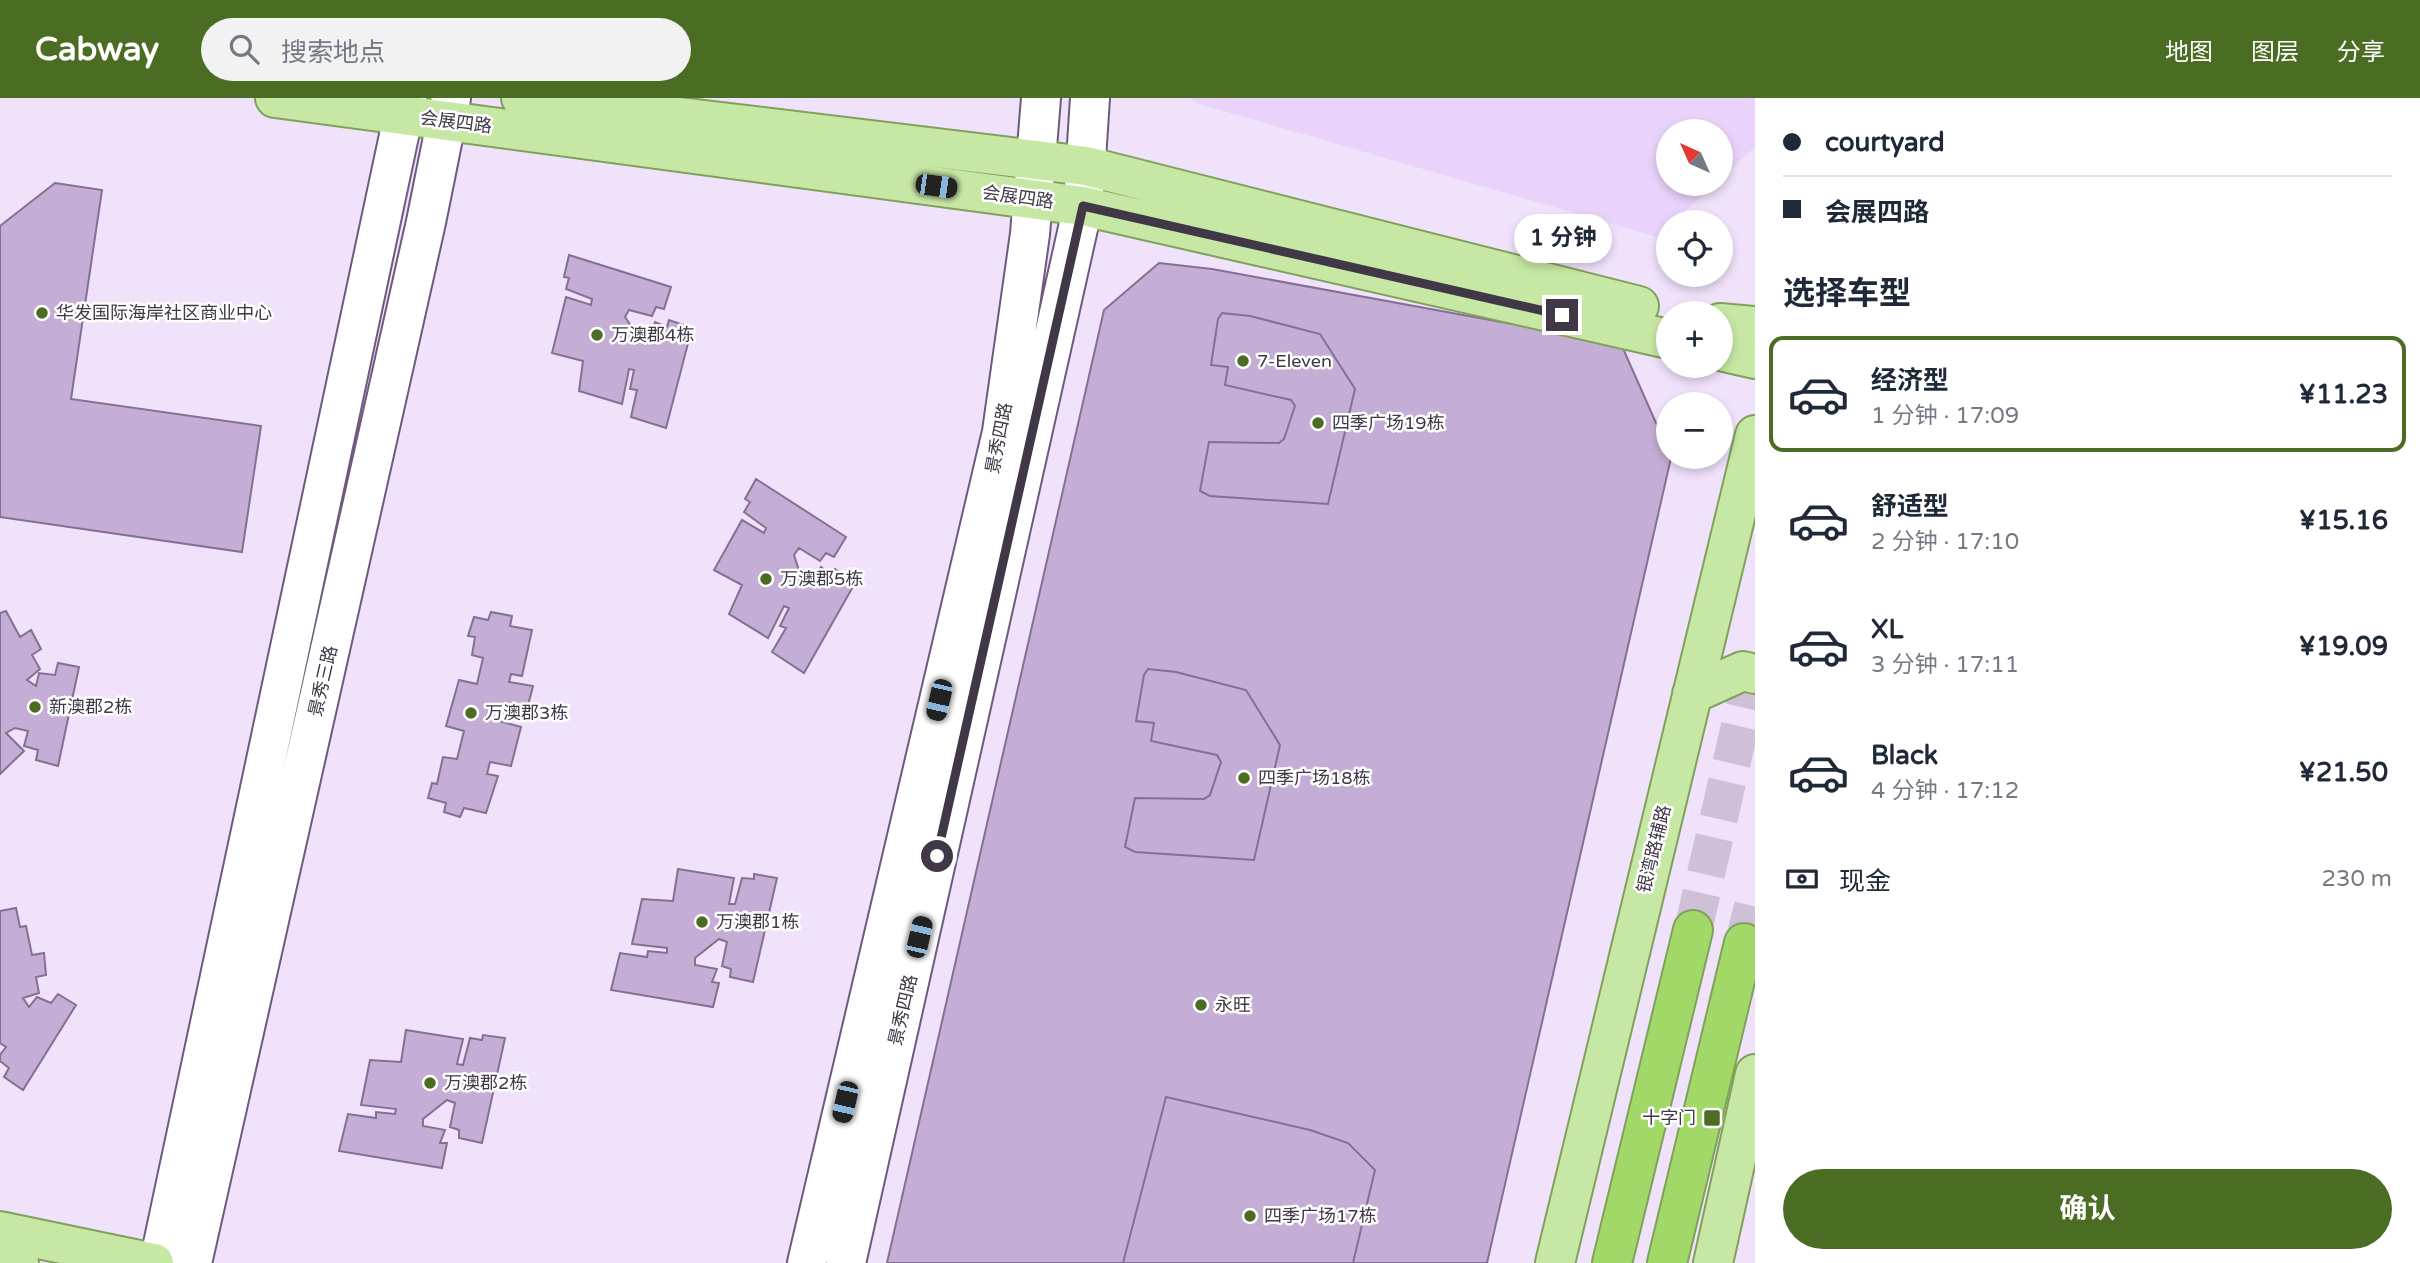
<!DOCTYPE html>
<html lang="zh">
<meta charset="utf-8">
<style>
:root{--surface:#fff;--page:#f2f2f3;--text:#1f2937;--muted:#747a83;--line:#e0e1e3;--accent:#4b6c23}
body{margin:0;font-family:"Varela Round","Noto Sans SC",sans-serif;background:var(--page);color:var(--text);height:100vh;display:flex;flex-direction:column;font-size:26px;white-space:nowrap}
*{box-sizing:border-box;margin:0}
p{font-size:23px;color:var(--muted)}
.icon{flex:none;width:38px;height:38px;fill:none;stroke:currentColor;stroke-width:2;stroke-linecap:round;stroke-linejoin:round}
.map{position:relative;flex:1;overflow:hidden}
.side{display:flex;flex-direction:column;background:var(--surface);width:665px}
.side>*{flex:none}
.guide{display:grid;align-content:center;height:154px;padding:0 28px;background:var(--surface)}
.needle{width:46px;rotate:315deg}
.fabs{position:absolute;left:1656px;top:21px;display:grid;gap:14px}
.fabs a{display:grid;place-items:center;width:77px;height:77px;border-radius:50%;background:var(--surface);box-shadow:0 4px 10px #0003;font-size:35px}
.end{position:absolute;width:32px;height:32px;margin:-16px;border:9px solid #403747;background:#fff;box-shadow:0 0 0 4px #fff}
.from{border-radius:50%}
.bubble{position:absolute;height:49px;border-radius:24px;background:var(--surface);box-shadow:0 4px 10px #0003;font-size:23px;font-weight:700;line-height:49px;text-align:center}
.car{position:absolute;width:21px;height:42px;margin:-21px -10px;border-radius:9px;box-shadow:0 0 5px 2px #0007;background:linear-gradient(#222 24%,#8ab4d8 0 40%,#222 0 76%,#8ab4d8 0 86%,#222 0)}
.guide b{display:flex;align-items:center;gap:24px;height:66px;font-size:26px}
.guide b+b{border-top:2px solid var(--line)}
.guide i{width:18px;height:18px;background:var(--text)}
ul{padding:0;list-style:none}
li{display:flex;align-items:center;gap:21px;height:116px;margin:0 14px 10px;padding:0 14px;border:4px solid transparent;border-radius:14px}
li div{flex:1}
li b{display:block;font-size:26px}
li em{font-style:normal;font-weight:700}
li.current{border-color:var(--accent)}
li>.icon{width:63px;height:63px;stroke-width:1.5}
h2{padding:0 28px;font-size:32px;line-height:84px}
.pay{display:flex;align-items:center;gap:18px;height:77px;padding:0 28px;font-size:26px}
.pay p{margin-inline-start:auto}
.action{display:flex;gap:14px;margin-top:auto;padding:14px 28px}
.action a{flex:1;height:80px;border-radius:42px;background:var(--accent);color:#fff;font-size:28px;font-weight:700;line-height:80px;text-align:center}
header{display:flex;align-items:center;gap:42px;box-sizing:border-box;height:98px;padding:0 35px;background:var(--accent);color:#fff}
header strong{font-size:33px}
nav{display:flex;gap:38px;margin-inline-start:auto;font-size:24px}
.search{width:490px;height:63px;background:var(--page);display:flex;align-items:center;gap:18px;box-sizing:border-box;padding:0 24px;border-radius:38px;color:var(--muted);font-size:26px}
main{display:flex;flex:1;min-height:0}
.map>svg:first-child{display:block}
.built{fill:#e9d3fa}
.building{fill:#c5aed6;stroke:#856f94;stroke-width:2}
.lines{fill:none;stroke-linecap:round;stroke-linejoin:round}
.highway-tunnel{stroke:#cdc0d7;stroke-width:38;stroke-dasharray:38 19;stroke-linecap:butt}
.minor-casing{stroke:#6f5a7e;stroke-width:42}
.major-casing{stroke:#80a05c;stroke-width:42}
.highway-casing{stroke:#80a05c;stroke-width:42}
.minor{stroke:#fff;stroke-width:38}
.major{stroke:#c7e8a4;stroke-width:38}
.highway{stroke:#a2d867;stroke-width:38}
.route{stroke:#403747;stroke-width:9}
.poi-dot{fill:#4b6c23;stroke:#fff;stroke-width:2.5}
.labels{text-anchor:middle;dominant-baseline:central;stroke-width:5;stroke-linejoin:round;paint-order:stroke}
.street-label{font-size:18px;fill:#403747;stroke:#fff}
.poi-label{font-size:18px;fill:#403747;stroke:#fff;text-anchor:start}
</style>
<header>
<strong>Cabway</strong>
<div class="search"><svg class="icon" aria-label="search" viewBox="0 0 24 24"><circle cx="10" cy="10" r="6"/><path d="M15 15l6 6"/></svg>搜索地点</div>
<nav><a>地图</a><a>图层</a><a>分享</a></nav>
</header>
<main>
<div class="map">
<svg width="1755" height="1165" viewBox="0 0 1755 1165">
<rect width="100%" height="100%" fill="#f0e2fb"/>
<path class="built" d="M1191,0h564v49l-35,32v-48h-52v53h47l-42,38h-5v5l-11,10 -461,-134z"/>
<path class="building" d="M55,85l47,7 -31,209 190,27 -19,126 -242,-35v-291z
M569,157l102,32 -7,22 -8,-2 -4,9 -23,-6 -4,7 17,25 7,1 6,-21 12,5 2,-7 23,8 -26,100 -35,-11 6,-27 -7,-1 4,-19 -5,-1 -7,35 -43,-13 4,-30 -31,-8 14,-56 25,8 1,-6 -26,-10 3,-11 -5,-1z
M1159,165l53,6 409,75 47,106v7l3,1 -184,805h-600l217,-953z
M1222,215l28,3 70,18 35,55 -27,115 -118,-8 -10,-5 9,-49 70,1 5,-4 11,-33 -4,-6 -66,-15 3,-18 -17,-2 7,-46z
M756,381l90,58 -12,20 -8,-4 -6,8 -21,-13 -5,7 9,28 6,3 12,-19 11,9 3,-7 20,14 -51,90 -32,-21 14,-24 -6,-2 9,-18 -5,-2 -16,32 -39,-24 13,-29 -28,-15 28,-50 22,13 2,-5 -22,-16 6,-10 -5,-3z
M6,513l14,26 11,-7 10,19 -9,6 8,14 -13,11 9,6 3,-13 16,2 3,-12 21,4 -21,99 -22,-6 2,-10 -14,-4 4,-15 -13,-3 -9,5 18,18 -24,23v-161z
M491,514l21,4 -2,10 22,4 -10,46 -11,-2 -2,8 24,4 -8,31 -31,-7 -2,9 29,8 -10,39 -21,-4 -3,12 11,2 -12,37 -22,-5 -4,9 -16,-5 2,-9 -18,-5 4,-15 5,1 6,-27 14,2 7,-28 -18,-5 13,-46 18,4 6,-26 -11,-3 3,-18 -7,-1 6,-19 14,3z
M1148,571l28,3 70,18 34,55 -26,115 -119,-8 -10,-5 10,-49 69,1 6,-4 11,-33 -4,-7 -66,-14 3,-18 -18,-2 8,-46z
M678,771l56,9 -5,26h6l7,-26 12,1v-5l23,4 -24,104 -23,-5 1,-8 -9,-3 5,-24 -8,-3 -24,19v7l22,4 -5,13 7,1 -6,24 -102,-17 9,-37 27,4 1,-6 19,2v-5l-35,-4 10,-45 31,2z
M16,810l4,19 6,-1 6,29 12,-2 2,22 -10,2 3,16 -16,5 6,9 8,-10 14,6 7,-9 18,11 -53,85 -19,-13 5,-9 -9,-7v-6l6,-8 -6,-4v-132z
M406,932l57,9 -6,25 6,1 7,-27 12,2 1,-5 22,3 -23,105 -23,-5v-8l-9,-3 5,-24 -8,-3 -24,19v7l22,4 -5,13h7l-5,25 -103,-17 9,-37 28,4v-6l19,2 1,-5 -35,-4 9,-45 31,2z
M1166,999l144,33 38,13 27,27 -22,93h-230z"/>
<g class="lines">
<path class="highway-tunnel" d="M1693,832l62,-269
M1744,845l11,-45"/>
<defs>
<path id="minor" d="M159,1165l248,-1165
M192,1165l234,-1041 25,-124
M807,1165l195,-831 28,-198 11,-136
M846,1165l237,-1057 7,-108"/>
<path id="major" d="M275,0l808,108 585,133
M521,0l565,68 553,140
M1720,225l35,3
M1720,253l35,8
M1692,596l51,-23 12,3
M0,1133l154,32
M0,1161l19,4
M1555,1165l200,-828
M1713,1165l42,-189"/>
<path id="highway" d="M1612,1165l81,-333
M1667,1165l77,-320"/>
</defs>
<use href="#minor" class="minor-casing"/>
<use href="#major" class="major-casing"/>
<use href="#highway" class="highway-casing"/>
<use href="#minor" class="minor"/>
<use href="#major" class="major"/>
<use href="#highway" class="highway"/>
</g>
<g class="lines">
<path class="route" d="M937,758l146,-650 479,109"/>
</g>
<g class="poi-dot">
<circle cx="42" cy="215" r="7"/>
<circle cx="597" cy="237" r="7"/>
<circle cx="1243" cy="263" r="7"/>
<circle cx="1318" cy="325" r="7"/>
<circle cx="766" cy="481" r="7"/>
<circle cx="35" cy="609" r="7"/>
<circle cx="471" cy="615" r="7"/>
<circle cx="1244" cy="680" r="7"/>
<circle cx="702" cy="824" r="7"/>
<circle cx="1201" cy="907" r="7"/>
<circle cx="430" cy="985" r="7"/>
<rect x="1703" y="1011" width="18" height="18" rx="3.5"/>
<circle cx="1250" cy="1118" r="7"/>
</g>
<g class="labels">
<g class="street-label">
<text transform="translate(456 24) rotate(7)">会展四路</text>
<text transform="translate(1018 99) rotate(8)">会展四路</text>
<text transform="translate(999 340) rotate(-79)">景秀四路</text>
<text transform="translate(323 583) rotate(-77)">景秀三路</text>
<text transform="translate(1654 751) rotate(-76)">银湾路辅路</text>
<text transform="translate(903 912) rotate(-77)">景秀四路</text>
</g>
<g class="poi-label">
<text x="56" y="215">华发国际海岸社区商业中心</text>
<text x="611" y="237">万澳郡4栋</text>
<text x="1257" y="263">7-Eleven</text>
<text x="1332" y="325">四季广场19栋</text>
<text x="780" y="481">万澳郡5栋</text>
<text x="49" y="609">新澳郡2栋</text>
<text x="485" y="615">万澳郡3栋</text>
<text x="1258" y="680">四季广场18栋</text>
<text x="716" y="824">万澳郡1栋</text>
<text x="1215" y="907">永旺</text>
<text x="444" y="985">万澳郡2栋</text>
<text x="1696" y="1020" text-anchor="end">十字门</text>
<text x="1264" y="1118">四季广场17栋</text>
</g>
</g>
</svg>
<div class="fabs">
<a><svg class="needle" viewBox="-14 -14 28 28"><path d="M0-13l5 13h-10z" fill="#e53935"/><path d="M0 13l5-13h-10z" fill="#747a83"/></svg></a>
<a><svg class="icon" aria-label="locate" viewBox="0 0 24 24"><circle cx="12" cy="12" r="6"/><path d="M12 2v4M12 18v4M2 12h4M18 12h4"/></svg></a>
<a>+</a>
<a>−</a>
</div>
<i class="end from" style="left:937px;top:758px"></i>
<i class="end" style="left:1562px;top:217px"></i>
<div class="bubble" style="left:1514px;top:116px;width:98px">1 分钟</div>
<i class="car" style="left:936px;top:88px;rotate:98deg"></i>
<i class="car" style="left:939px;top:602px;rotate:193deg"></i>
<i class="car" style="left:919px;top:839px;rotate:13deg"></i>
<i class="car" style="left:845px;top:1004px;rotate:193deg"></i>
</div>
<section class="side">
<div class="guide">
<b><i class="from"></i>courtyard</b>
<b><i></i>会展四路</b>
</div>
<h2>选择车型</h2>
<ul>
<li class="current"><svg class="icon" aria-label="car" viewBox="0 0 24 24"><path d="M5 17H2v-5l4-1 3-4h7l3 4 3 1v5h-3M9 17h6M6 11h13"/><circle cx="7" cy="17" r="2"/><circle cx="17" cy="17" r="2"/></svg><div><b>经济型</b><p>1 分钟 · 17:09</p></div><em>¥11.23</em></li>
<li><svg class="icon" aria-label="car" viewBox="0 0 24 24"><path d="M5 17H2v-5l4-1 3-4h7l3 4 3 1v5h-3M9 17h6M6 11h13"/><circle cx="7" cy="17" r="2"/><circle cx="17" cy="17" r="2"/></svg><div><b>舒适型</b><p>2 分钟 · 17:10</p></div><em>¥15.16</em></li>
<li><svg class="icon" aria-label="car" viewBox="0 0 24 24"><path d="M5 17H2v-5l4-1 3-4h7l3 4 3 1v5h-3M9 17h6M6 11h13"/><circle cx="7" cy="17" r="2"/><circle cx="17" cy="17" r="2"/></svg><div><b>XL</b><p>3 分钟 · 17:11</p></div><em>¥19.09</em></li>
<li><svg class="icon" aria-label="car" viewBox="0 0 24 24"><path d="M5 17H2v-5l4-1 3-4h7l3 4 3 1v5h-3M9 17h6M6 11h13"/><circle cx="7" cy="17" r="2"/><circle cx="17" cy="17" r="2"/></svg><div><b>Black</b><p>4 分钟 · 17:12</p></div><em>¥21.50</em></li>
</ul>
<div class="pay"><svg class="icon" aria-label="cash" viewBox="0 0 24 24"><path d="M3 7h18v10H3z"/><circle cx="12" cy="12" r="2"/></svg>现金<p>230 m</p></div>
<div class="action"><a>确认</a></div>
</section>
</main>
